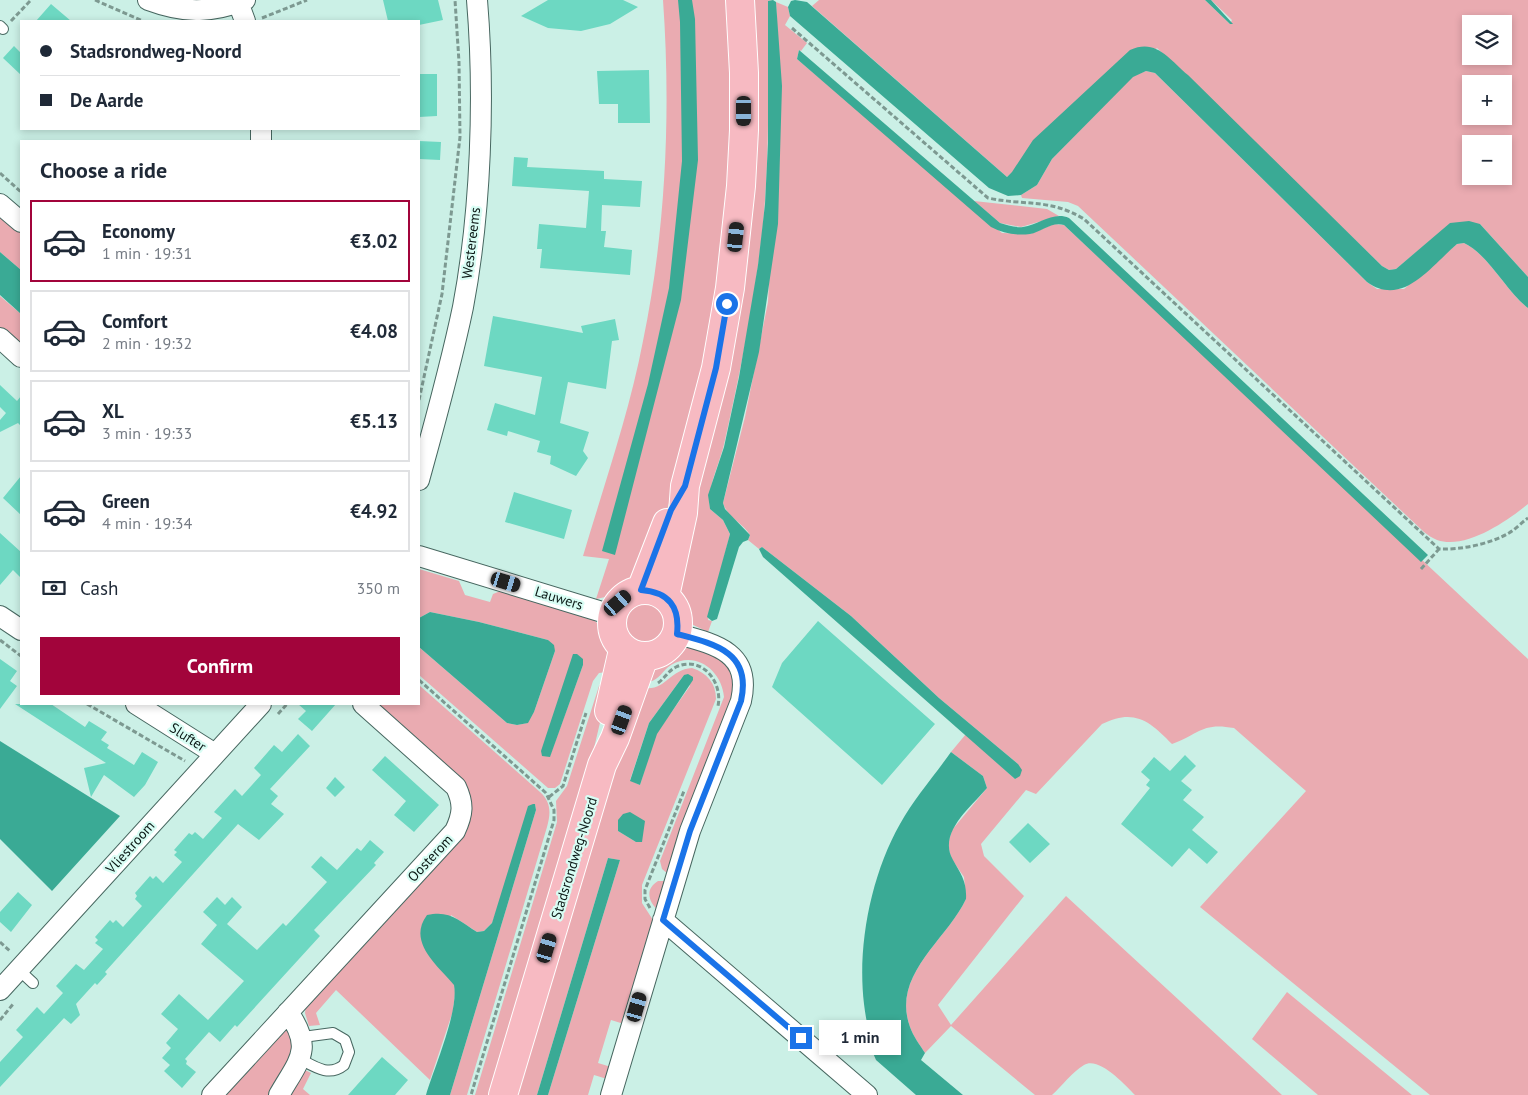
<!DOCTYPE html>
<meta charset="utf-8">
<style>
:root{--surface:#fff;--page:#f2f2f3;--text:#1f2937;--muted:#747a83;--line:#e0e1e3;--accent:#a2043b}
body{margin:0;font-family:"PT Sans",sans-serif;background:var(--page);color:var(--text);height:100vh;display:flex;flex-direction:column;font-size:19px;white-space:nowrap}
*{box-sizing:border-box;margin:0}
p{font-size:16px;color:var(--muted)}
.icon{flex:none;width:28px;height:28px;fill:none;stroke:currentColor;stroke-width:2;stroke-linecap:round;stroke-linejoin:round}
.map{position:relative;flex:1;overflow:hidden}
.drawer{position:absolute;left:20px;top:140px;width:400px;height:565px;display:flex;flex-direction:column;background:var(--surface);border-radius:0px;box-shadow:0 2px 8px #0003}
.drawer>*{flex:none}
.top-card{position:absolute;left:20px;top:20px;width:400px;height:110px;border-radius:0px;box-shadow:0 2px 8px #0003;display:grid;align-content:center;height:110px;padding:0 20px;background:var(--surface)}
.fabs{position:absolute;left:1462px;top:15px;display:grid;gap:10px}
.fabs a{display:grid;place-items:center;width:50px;height:50px;border-radius:0px;background:var(--surface);box-shadow:0 2px 8px #0003;font-size:25px}
.end{position:absolute;width:22px;height:22px;margin:-11px;border:6px solid #1a73e8;background:#fff;box-shadow:0 0 0 2px #fff}
.from{border-radius:50%}
.bubble{position:absolute;height:35px;border-radius:0px;background:var(--surface);box-shadow:0 2px 8px #0003;font-size:16px;font-weight:700;line-height:35px;text-align:center}
.car{position:absolute;width:15px;height:30px;margin:-15px -8px;border-radius:6px;box-shadow:0 0 4px 1px #0007;background:linear-gradient(#222 24%,#8ab4d8 0 40%,#222 0 76%,#8ab4d8 0 86%,#222 0)}
.top-card b{display:flex;align-items:center;gap:18px;height:48px;font-size:19px}
.top-card b+b{border-top:1px solid var(--line)}
.top-card i{width:12px;height:12px;background:var(--text)}
ul{padding:0;list-style:none}
li{display:flex;align-items:center;gap:15px;height:82px;margin:0 10px 8px;padding:0 10px;border:2px solid var(--line);border-radius:0px}
li div{flex:1}
li b{display:block;font-size:19px}
li em{font-style:normal;font-weight:700}
li.selected{border-color:var(--accent)}
li>.icon{width:45px;height:45px;stroke-width:1.5}
h2{padding:0 20px;font-size:22px;line-height:60px}
.pay{display:flex;align-items:center;gap:12px;height:55px;padding:0 20px;font-size:19px}
.pay p{margin-inline-start:auto}
.button{display:flex;gap:10px;margin-top:auto;padding:10px 20px}
.button a{flex:1;height:58px;border-radius:0px;background:var(--accent);color:#fff;font-size:20px;font-weight:700;line-height:58px;text-align:center}
.map>svg:first-child{display:block}
.green{fill:#eaabb1;fill-rule:evenodd}
.water{fill:#3aaa95}
.building{fill:#6dd8c2}
.lines{fill:none;stroke-linecap:round;stroke-linejoin:round}
.service-casing{stroke:#476760;stroke-width:12}
.minor-casing{stroke:#476760;stroke-width:22}
.primary-casing{stroke:#fff;stroke-width:30}
.path{stroke:#7d9991;stroke-width:3;stroke-dasharray:5 2.5;stroke-linecap:butt}
.service{stroke:#fff;stroke-width:10}
.minor{stroke:#fff;stroke-width:20}
.primary{stroke:#f7bac2;stroke-width:28}
.route{stroke:#1a73e8;stroke-width:6}
.labels{text-anchor:middle;dominant-baseline:central;stroke-width:4.5;stroke-linejoin:round;paint-order:stroke}
.street-label{font-size:14px;fill:#0b1815;stroke:#d8fdf4}
</style>
<div class="map">
<svg width="1528" height="1095" viewBox="0 0 1528 1095">
<rect width="100%" height="100%" fill="#cbf0e6"/>
<path class="green" d="M663,0h67l4,108 -11,159 -39,187 -18,59 -35,70 -21,13 -14,3 13,-40 -26,-3c21,-71 46,-142 60,-215 23,-111 28,-229 20,-341z
M749,0h24l-5,1c0,89 3,177 -10,265 -8,58 -20,116 -33,174 -5,25 -18,44 -15,69l13,11 7,14 -22,86 4,1 -4,11 -19,-9 -12,-27 31,-159z
M819,0h386l25,24 2,-4 -21,-20h317v277l-48,-53 -42,10 -42,35 -7,1 -7,-4 -225,-218 -150,129 -195,-171zM1471,24h33v32h-33zM1471,84h33v32h-33zM1471,144h33v32h-33z
M776,2l12,5 2,9 -5,9 22,18 -6,8 -2,-1 -2,9 205,174 28,1 24,-10 10,1 464,434v436h-98l-230,-188 106,-116 -72,-63c-32,-6 -35,6 -62,16 -22,-23 -38,-36 -70,-20l-66,70 -10,-4 -45,54 3,12 40,40 -86,109 13,20 115,-129 216,199h-147c-10,-10 -36,-39 -51,-30 -12,7 -22,21 -32,30h-17l-84,-69 -26,27c-5,-8 -12,-17 -15,-26 -19,-52 36,-86 56,-128l-2,-22 -13,-19 -3,-14 4,-14 35,-42 -4,-12 -32,-24 15,-18 49,45 3,-15 -79,-66 -88,-82 -89,-69 -3,2 -11,-9 2,-5c-7,-12 -23,-18 -27,-32l22,-86 23,-115 11,-235z
M1146,71l9,2 212,209 10,7h27l53,-45 7,-1c24,11 42,48 64,65v196c-21,17 -62,46 -91,36 -5,-2 -9,-5 -13,-8l-346,-326 -10,-4 -46,-4 -1,-3 16,-10 15,-26 81,-83z
M974,201l73,8 12,7 -38,11 -21,-4z
M0,212l21,19v39l-21,-18z
M0,296l21,18v33l-21,-18z
M419,569l40,12 6,14 25,7 3,-8 10,-4 89,28 8,8 12,28 -5,18 -8,1 -6,8 -33,103 -5,4h-7l-129,-113v-28l88,76 10,2 10,-2 7,-11 21,-61 -7,-11 -69,-18 -49,-10 -11,6zM583,659v6l-33,91h-8z
M624 622a20 20 0 1 1 40 0a20 20 0 1 1-40 0Z
M690,647c31,11 39,10 45,45l-67,182 -6,-5 -2,-8 64,-164c-2,-26 -28,-47 -53,-32 -9,6 -11,14 -22,17l6,-18 21,-14z
M692,668c15,5 24,15 24,31l-74,186v18l11,17 -29,104 -13,-4 -13,43 13,4 -4,12 -13,-4 -6,20h-40l72,-235 -12,-2 -71,237h-25l127,-408c27,7 28,-17 53,-19zM684,675l6,11 -34,48 -16,51 -10,-5 19,-57zM618,820l18,22 -18,-11z
M610,680l-23,98 -95,317h-17l82,-273 -1,-21 11,-15 32,-100 4,-5z
M419,685l121,107c11,10 11,21 7,35l-80,268h-17l86,-285 -1,-6 -43,119 -8,8 -7,1 -26,-17 4,78 -2,18 -23,69 -94,-90 -20,23 4,12 -11,1 -4,-13 1,-8 164,-189 -93,-112h42z
M658,881h8l-8,29c-10,-9 -13,-21 0,-29z
M1287,992l125,103h-94l-66,-56z
M286,1029h4l5,20 -26,46h-45z
M305,1070l6,3 -8,16 7,6h-22l13,-23z"/>
<path class="water" d="M678,0h14l3,19 3,141 -17,140 -66,255 -13,-4 46,-167 21,-96 13,-127 -2,-139z
M773,0l3,2 6,84 -4,138 -19,128 -36,151 2,6 25,26 -2,5 -5,2 -4,5 -22,72 -5,2 -5,-4 23,-83 -7,-14 -13,-11 -2,-14 16,-48 15,-70 19,-112 7,-61 3,-61v-142z
M795,0l12,2 200,175 5,-5 21,-32 97,-90c26,-12 39,9 58,25l194,191 7,4 7,-1 54,-46 19,-2 11,3 48,53v31c-22,-17 -40,-54 -64,-65l-7,1c-26,22 -54,64 -90,38l-212,-209 -9,-2 -13,6 -81,82 -15,26 -16,10 -13,1 -19,-8 -199,-172 -2,-9 3,-6z
M1205,0h6l22,24h-3z
M799,50l201,173c7,2 16,5 23,4 16,-2 30,-16 46,-9l359,337 -7,7 -357,-337c-12,-4 -23,7 -34,9 -14,2 -27,-1 -39,-7l-194,-168z
M0,252l21,18v44l-21,-19z
M762,547l89,69 88,82 79,66 4,6 -2,6 -5,3 -252,-222 -4,-8z
M430,612l49,10 69,18 6,5 1,6 -21,61 -6,11 -11,2 -10,-2 -88,-76v-29z
M573,654h4l6,5v6l-33,92 -8,-1 -1,-5z
M688,674l5,3v3l-36,54 -17,51 -10,-4 19,-58 35,-48z
M0,741l120,75 -68,75 -52,-52z
M951,752l32,24 4,12c-15,18 -50,45 -34,72 8,14 14,22 13,39 -20,42 -75,76 -56,128 3,9 10,18 15,26l-4,7 42,35h-47l-40,-35 -3,-7c-3,-16 -7,-32 -9,-49 -7,-58 7,-129 36,-180 14,-25 34,-48 51,-72z
M533,804h2l1,6 -86,285h-24c8,-27 33,-84 28,-110 -17,-20 -47,-43 -27,-70 23,-5 31,5 50,17l7,-1 8,-8 36,-117z
M630,812l15,9 -3,21h-6l-18,-11v-11l5,-6z
M608,858l12,2 -72,235h-11z"/>
<path class="building" d="M383,0h55l5,20 -24,5v-4h-31z
M548,0h75l15,7 -28,17 -29,7 -33,-3 -27,-12z
M51,4l20,17h-35z
M14,46l7,7v22l-18,-17z
M649,70l1,53h-32v-19h-19l-2,-33z
M419,74h18v42l-18,1z
M419,141l22,1 -1,18 -21,-1z
M514,157l14,1 -1,9 77,4v8l38,2 -2,26 -38,-2 -1,26h5l-2,16 28,3 -2,25 -90,-7 2,-19h-5l2,-25 47,4 3,-37 -77,-5z
M493,316l90,17 -2,-7 34,-7 4,21 -7,1 -6,48 -38,-7 -8,41 29,9 -6,19 5,7 -12,18 -26,-12 1,-8 -14,-4 3,-11 -32,-10 -1,5 -20,-6 8,-27 40,12 7,-38 -58,-11z
M0,385l17,16 4,-5v30l-3,-3 -18,9v-12l6,-7 -6,-6z
M21,476v39l-18,-17z
M514,492l58,18 -8,29 -59,-17z
M0,533l21,19v26l-8,-8 -13,15z
M818,621l117,103 -53,61 -110,-98 10,-24z
M0,659l17,12 -7,10 7,5 -17,23z
M15,704h36l34,23 4,-6 18,11 -6,8 8,5 -2,3 27,17 8,-13 16,10 -13,23 -11,12 -30,-22 -13,22 -7,-29 22,-5z
M298,704h38l-24,27 -14,-12 8,-8z
M298,734l12,12 -40,43 8,7 -7,8 13,10 -25,26 -21,-16 -133,148 2,2 -10,11 -2,-2 -19,21 4,11 -9,9 -7,-6 -64,69v-25l23,-25 -7,-7 21,-23 7,7 10,-11 9,-10 -7,-7 20,-22 8,6 19,-21 -8,-6 3,-3 -3,-3 15,-17 3,3 3,-3 7,7 19,-21 -7,-7 2,-3 -2,-3 15,-17 3,3 3,-3 7,7 19,-21 -8,-7 3,-3 -3,-2 15,-17 3,2 3,-3 8,7 19,-21 -8,-6 21,-23 7,7 10,-11 9,-10 -7,-7 20,-23 8,7z
M1185,755l11,11 -15,15 11,9 -9,10 21,17 -12,13 26,22 -11,12 -18,-16 -17,19 -51,-43 29,-36 -4,-3 4,-5 -9,-8 13,-15 16,14z
M385,756l54,49 -25,27 -20,-17 12,-14 -34,-31z
M335,777l10,10 -10,10 -9,-9z
M1028,823l22,21 -20,19 -21,-21z
M370,840l14,12 -10,11 2,2 -62,65 6,6 -83,91 -2,-2 -15,17 -11,-10 -24,27 2,2 -1,3 10,8 -14,16 -18,-17 6,-6 -8,-7 9,-10 -5,-5 12,-14 -17,-15 18,-20 29,26 36,-39 -43,-37 16,-19 -14,-13 14,-15 8,8 7,-8 10,10 -15,17 30,26 26,-27 3,3 41,-44 -16,-15 10,-11 16,14 20,-22 4,3z
M18,892l14,13 -21,27 -11,-10v-10z
M382,1057l26,23 -13,15h-47z"/>
<g class="lines">
<defs>
<path id="service" d="M0,26l3,3
M18,969l15,14
M300,1059c15,8 29,18 44,6l5,-13 -4,-12 -12,-7 -30,4"/>
<path id="minor" d="M148,0c35,13 61,14 97,0
M238,2l7,19
M261,129v12
M0,204l21,18
M0,338l21,19
M419,480c16,-58 32,-115 44,-173 18,-95 22,-211 14,-307
M419,556l193,59
M0,616l21,14
M136,704l79,50
M663,920l204,175
M0,990l261,-286
M212,1095l243,-264c8,-17 9,-27 1,-44l-93,-83
M279,1095c20,-35 35,-46 9,-83
M611,1095l79,-264 51,-130c11,-49 -26,-57 -64,-67"/>
<path id="primary" d="M612 623a33 33 0 1 1 66 0a33 33 0 1 1-66 0Z
M641,590l26,-67
M665,596l18,-83 2,-27 31,-118 14,-80 11,-102 3,-56v-57l-4,-73
M609,711l14,-61
M503,1095l99,-330 13,-27 29,-81"/>
</defs>
<use href="#service" class="service-casing"/>
<use href="#minor" class="minor-casing"/>
<use href="#primary" class="primary-casing"/>
<path class="path" d="M95,0l48,21
M262,18l45,-18
M11,21l20,-21
M792,28l196,170c38,8 61,0 96,21l355,330c22,1 51,-5 70,-16 7,-4 13,-11 19,-15
M0,173l21,19
M419,400l23,-106 18,-157 -1,-75 -4,-62
M1421,569l18,-20
M0,640l21,16
M419,680l127,113 8,17v10l-83,275
M658,683c7,-5 10,-12 18,-16 26,-12 47,15 42,39
M87,704l98,57
M278,714l9,-10
M549,797l14,-11 23,-73
M650,908l-5,-9v-9l39,-99
M0,942l11,10
M0,1020l14,-17"/>
<use href="#service" class="service"/>
<use href="#minor" class="minor"/>
<use href="#primary" class="primary"/>
</g>
<g class="lines">
<path class="route" d="M727,304l-11,64 -31,118 -14,24 -30,80c28,2 39,17 36,44 38,10 75,18 64,67l-51,130 -27,89 138,118"/>
</g>
<g class="labels">
<g class="street-label">
<text transform="translate(471 243) rotate(-83)">Westereems</text>
<text transform="translate(559 598) rotate(17)">Lauwers</text>
<text transform="translate(188 737) rotate(33)">Slufter</text>
<text transform="translate(130 847) rotate(-48)">Vliestroom</text>
<text transform="translate(430 858) rotate(-47)">Oosterom</text>
<text transform="translate(574 858) rotate(-73)">Stadsrondweg-Noord</text>
</g>
</g>
</svg>
<div class="fabs">
<a><svg class="icon" aria-label="layers" viewBox="0 0 24 24"><path d="M12 4l9 5-9 5-9-5zM3 14l9 5 9-5"/></svg></a>
<a>+</a>
<a>−</a>
</div>
<i class="end from" style="left:727px;top:304px"></i>
<i class="end" style="left:801px;top:1038px"></i>
<div class="bubble" style="left:819px;top:1020px;width:82px">1 min</div>
<i class="car" style="left:744px;top:111px;rotate:180deg"></i>
<i class="car" style="left:736px;top:237px;rotate:6deg"></i>
<i class="car" style="left:506px;top:582px;rotate:107deg"></i>
<i class="car" style="left:618px;top:603px;rotate:49deg"></i>
<i class="car" style="left:622px;top:720px;rotate:20deg"></i>
<i class="car" style="left:547px;top:948px;rotate:17deg"></i>
<i class="car" style="left:637px;top:1007px;rotate:16deg"></i>
<div class="top-card">
<b><i class="from"></i>Stadsrondweg-Noord</b>
<b><i></i>De Aarde</b>
</div>
<section class="drawer">
<h2>Choose a ride</h2>
<ul>
<li class="selected"><svg class="icon" aria-label="car" viewBox="0 0 24 24"><path d="M5 17H2v-5l4-1 3-4h7l3 4 3 1v5h-3M9 17h6M6 11h13"/><circle cx="7" cy="17" r="2"/><circle cx="17" cy="17" r="2"/></svg><div><b>Economy</b><p>1 min · 19:31</p></div><em>€3.02</em></li>
<li><svg class="icon" aria-label="car" viewBox="0 0 24 24"><path d="M5 17H2v-5l4-1 3-4h7l3 4 3 1v5h-3M9 17h6M6 11h13"/><circle cx="7" cy="17" r="2"/><circle cx="17" cy="17" r="2"/></svg><div><b>Comfort</b><p>2 min · 19:32</p></div><em>€4.08</em></li>
<li><svg class="icon" aria-label="car" viewBox="0 0 24 24"><path d="M5 17H2v-5l4-1 3-4h7l3 4 3 1v5h-3M9 17h6M6 11h13"/><circle cx="7" cy="17" r="2"/><circle cx="17" cy="17" r="2"/></svg><div><b>XL</b><p>3 min · 19:33</p></div><em>€5.13</em></li>
<li><svg class="icon" aria-label="car" viewBox="0 0 24 24"><path d="M5 17H2v-5l4-1 3-4h7l3 4 3 1v5h-3M9 17h6M6 11h13"/><circle cx="7" cy="17" r="2"/><circle cx="17" cy="17" r="2"/></svg><div><b>Green</b><p>4 min · 19:34</p></div><em>€4.92</em></li>
</ul>
<div class="pay"><svg class="icon" aria-label="cash" viewBox="0 0 24 24"><path d="M3 7h18v10H3z"/><circle cx="12" cy="12" r="2"/></svg>Cash<p>350 m</p></div>
<div class="button"><a>Confirm</a></div>
</section>
</div>
